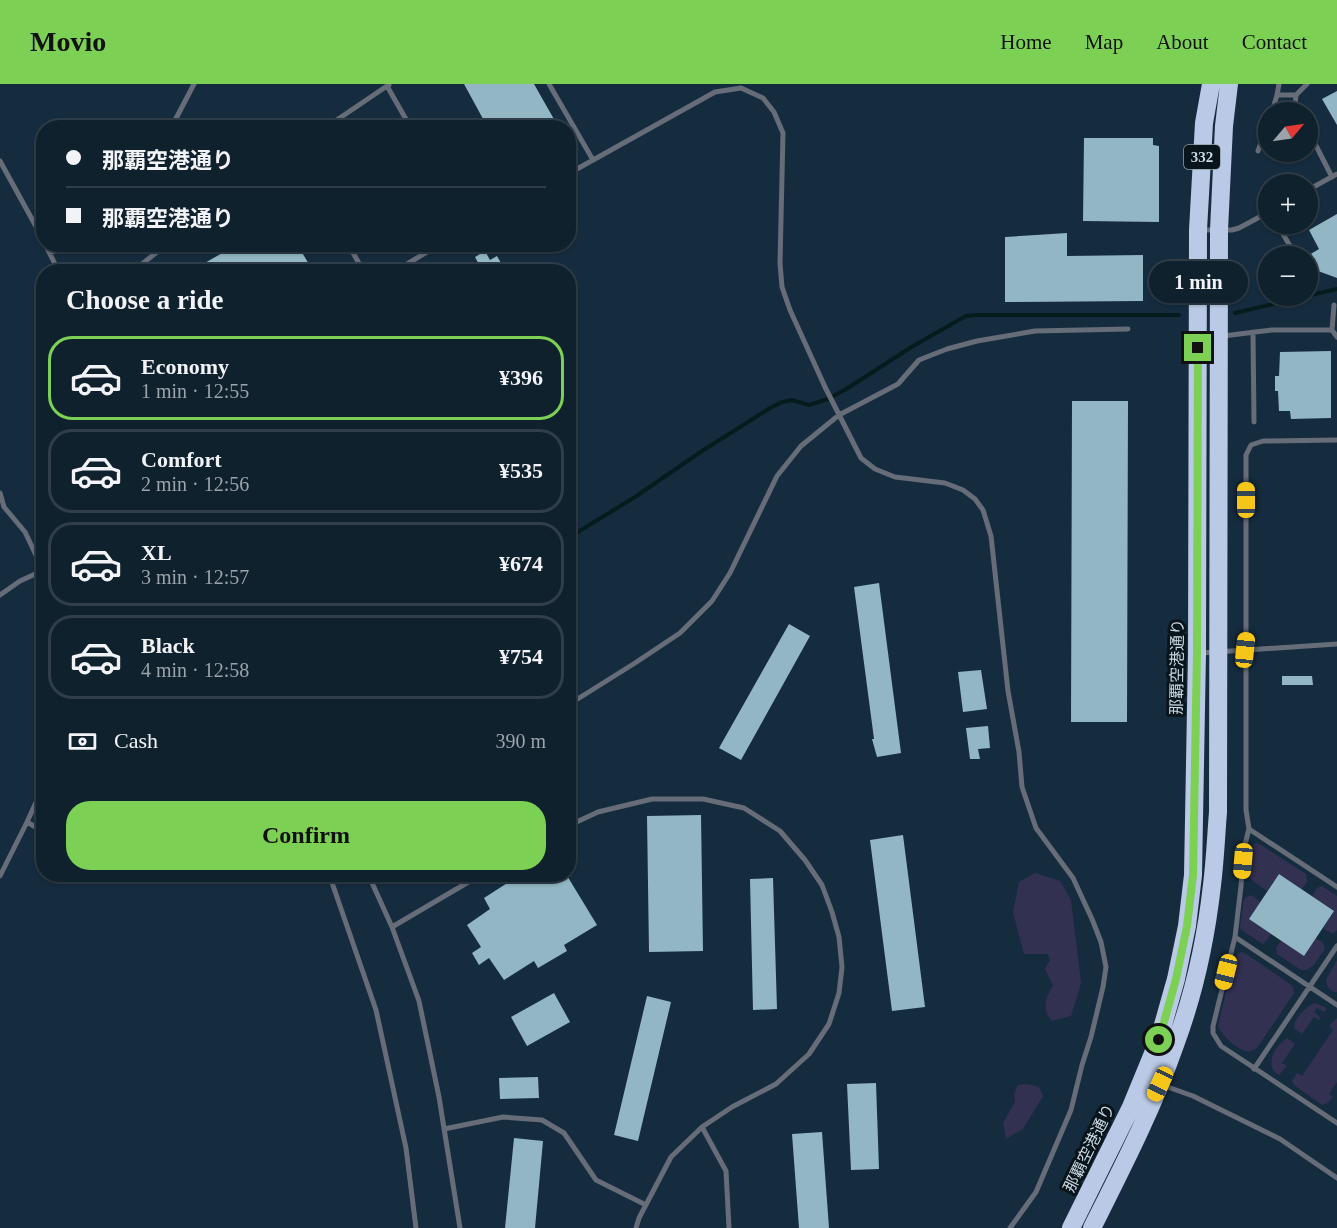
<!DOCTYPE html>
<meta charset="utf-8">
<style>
:root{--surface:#10212e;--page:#1e2e3a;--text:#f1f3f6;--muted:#9ca3aa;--line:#303e4a;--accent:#7cd155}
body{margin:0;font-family:"Times New Roman","Noto Sans JP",serif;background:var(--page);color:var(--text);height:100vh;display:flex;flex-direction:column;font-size:22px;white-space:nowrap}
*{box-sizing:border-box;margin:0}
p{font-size:20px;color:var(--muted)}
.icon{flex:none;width:33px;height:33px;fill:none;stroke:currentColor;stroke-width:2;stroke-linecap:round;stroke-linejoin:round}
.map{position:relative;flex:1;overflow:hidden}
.sheet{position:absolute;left:36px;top:180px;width:540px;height:618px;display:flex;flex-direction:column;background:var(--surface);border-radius:24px;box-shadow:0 2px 4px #0004,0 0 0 2px var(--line)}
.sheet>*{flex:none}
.banner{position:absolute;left:36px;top:36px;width:540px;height:132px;border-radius:24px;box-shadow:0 2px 4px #0004,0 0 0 2px var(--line);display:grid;align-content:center;height:132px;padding:0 30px;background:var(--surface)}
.needle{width:39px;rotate:61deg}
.fabs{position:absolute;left:1258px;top:18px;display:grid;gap:12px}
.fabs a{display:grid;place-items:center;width:60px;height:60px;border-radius:50%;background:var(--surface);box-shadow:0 2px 4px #0004,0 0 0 2px var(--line);font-size:30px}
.end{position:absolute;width:27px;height:27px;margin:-14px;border:8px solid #7cd155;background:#111;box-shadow:0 0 0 3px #111}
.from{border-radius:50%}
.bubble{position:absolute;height:42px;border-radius:21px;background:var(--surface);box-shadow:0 2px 4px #0004,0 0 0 2px var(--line);font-size:20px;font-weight:600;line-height:42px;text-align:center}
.car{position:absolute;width:18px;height:36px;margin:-18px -9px;border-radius:8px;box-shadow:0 0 4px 2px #0007;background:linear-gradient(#f5c518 24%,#345 0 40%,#f5c518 0 76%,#345 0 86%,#f5c518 0)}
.banner b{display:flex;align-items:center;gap:21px;height:57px;font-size:22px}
.banner b+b{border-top:2px solid var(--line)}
.banner i{width:15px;height:15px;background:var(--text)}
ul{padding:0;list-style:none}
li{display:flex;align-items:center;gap:18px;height:84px;margin:0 12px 9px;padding:0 18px;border:3px solid var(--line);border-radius:24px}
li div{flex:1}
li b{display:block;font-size:22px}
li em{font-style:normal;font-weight:600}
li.on{border-color:var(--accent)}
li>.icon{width:54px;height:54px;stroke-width:1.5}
h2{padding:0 30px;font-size:27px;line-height:72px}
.pay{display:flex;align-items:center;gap:15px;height:66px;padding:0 30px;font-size:22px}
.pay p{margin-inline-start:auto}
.primary-button{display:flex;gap:12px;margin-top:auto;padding:12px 30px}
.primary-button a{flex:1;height:69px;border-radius:24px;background:var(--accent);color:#111;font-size:24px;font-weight:600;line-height:69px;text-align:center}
header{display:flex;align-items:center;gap:36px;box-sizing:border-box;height:84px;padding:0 30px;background:var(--accent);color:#111}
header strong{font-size:28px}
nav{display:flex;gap:33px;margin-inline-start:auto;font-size:21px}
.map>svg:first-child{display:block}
.green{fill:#333152}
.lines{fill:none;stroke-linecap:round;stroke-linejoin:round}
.stream{stroke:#061b1d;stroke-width:4}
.building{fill:#92b6c3}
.lane{stroke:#666c78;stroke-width:5}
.highway{stroke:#bac9e5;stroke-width:18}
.route{stroke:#7cd155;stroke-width:8}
.labels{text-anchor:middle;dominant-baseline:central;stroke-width:6;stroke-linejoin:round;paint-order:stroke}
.shield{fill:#0a141b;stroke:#909da7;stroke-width:1.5}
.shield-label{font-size:15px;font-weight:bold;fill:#cad8e3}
.street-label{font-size:16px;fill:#cad8e3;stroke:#0a141b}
</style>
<header>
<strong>Movio</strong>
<nav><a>Home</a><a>Map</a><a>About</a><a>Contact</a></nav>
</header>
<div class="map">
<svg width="1337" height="1144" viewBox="0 0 1337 1144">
<rect width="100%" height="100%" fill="#152c3e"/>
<path class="green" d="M1256,759l5,2 45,29 1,8 -5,7 -23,-15 -12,17c-24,-17 -21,-13 -19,-43z
M1035,789l25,8 11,19 10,83 -10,33 -19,5c-11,-12 -6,-23 1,-36l-8,-16 5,-9 -2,-6h-24l-11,-42 6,-30z
M1322,802l15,10v34l-4,4 -10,-6 11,-17 -22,-15 5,-8z
M1251,811l10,7 -12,17 22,15 -4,6 -4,4 -20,-13 -3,-3 4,-29z
M1316,854l7,5 2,6 -12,17 -7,4h-5l-24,-16 -1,-6 5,-7z
M1241,868l4,1 45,31 3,3 1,6 -37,55 -8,4c-14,-4 -25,-14 -31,-26l16,-68z
M1337,876v32c-7,1 -10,-6 -11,-12z
M1314,919l11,4 1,3 -2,2 -7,-4 -3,4 6,5 -1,3 -5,-3 -12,17 -8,-6c0,-10 11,-20 20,-25z
M1337,934v64l-8,12 4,3 -5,6 -6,2 -28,-20 -2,-4 5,-8 5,3 31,-46 -4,-4z
M1287,954l8,6 -13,19 5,3 -8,9c-16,-9 -4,-29 8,-37z
M1027,1000l12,3 4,9 -20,33 -17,10 -3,-16 12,-21 -1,-7 4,-10z"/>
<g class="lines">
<path class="stream" d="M1235,229l102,-24
M568,454l67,-41 67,-46 68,-43 12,-6 10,-2 17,5 19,-6 20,-11 65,-42 53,-30 11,-1h202"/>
</g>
<path class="building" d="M464,0h70l25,44h-71z
M1337,7v34l-15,-26z
M1084,54h69v7l6,1v76l-76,-1z
M1337,130v64l-19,-7 -9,-16 10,-6 -10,-19z
M1067,149v23l76,-1v46l-138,1v-65z
M238,160h59l13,22 -10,6h-111z
M485,167l5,9 7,-4 9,16h-23l-8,-15z
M1331,267v67l-40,1 -1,-8h-11l-1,-20h-3v-15h4l1,-24z
M1072,317h56l-1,321h-56z
M879,499l22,170 -24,4 -5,-18h2l-20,-152z
M789,540l21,12 -69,124 -22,-12z
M981,586l6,39 -24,3 -5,-40z
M1282,592h30l1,9h-31z
M988,642l2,22 -12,1 2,10h-10l-4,-31z
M701,731l2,136 -54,1 -2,-136z
M903,751l22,172 -33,4 -22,-171z
M521,790h10l6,10 16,-10h13l31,51 -33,20 3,6 -29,17 -4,-7 -30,19 -15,-22 -10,7 -7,-12 9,-6 -14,-22 23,-16 -6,-11z
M1279,790l55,37 -30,45 -55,-37z
M773,794l4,131 -24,1 -3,-131z
M554,909l16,29 -43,24 -16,-29z
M647,912l24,6 -33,139 -24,-6z
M538,993l1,21 -39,1 -1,-21z
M876,999l3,86 -28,1 -4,-86z
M822,1048l7,96h-30l-7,-94z
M514,1054l29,3 -8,87h-30z"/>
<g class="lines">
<path class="lane" d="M549,0l44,76
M389,1l-2,1 24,42
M1277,11h19l11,-11
M1296,11l-1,11 4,6
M1272,28l5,-17 2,-11
M171,44l23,-44
M325,44l62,-42
M1308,46l24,47
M1258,67l11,-31
M0,77l44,80
M568,90l147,-82 26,-4 22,10 11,14 9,21 -3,130 2,24 8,23 35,77 36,71 14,11 20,8 50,6 18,7 12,9 8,11 8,26 17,155 11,61 3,35 14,41 37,50 19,41 9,23 5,25 -3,20 -12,50 -9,28 -11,45 -35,82 -26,36
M1308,106l29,-16
M1277,140l19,32
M1200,146h32l7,-2 30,-16
M45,160l14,28
M348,160l16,28
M49,168l28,-4 4,-4
M132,188l35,-28
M394,188l46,-28
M1308,193l1,1
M1332,246l2,-25
M1253,248l1,90
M1223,252l49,-6h60l5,7
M1337,356l-74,1 -12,4 -5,10v355l3,19 -5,19 -3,38 -6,51 -22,89v7l8,13 116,77
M0,409l4,14 21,25 18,38
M0,511l20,-14 24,-11
M1201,569l136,-9
M568,621l67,-42 45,-30 32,-32 18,-28 47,-97 24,-30 38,-31 59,-31 21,-24 28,-11 30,-8 58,-10 93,-2
M27,738l17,10
M568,742l30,-14 54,-13h51l41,9 36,23 25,29 17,25 10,27 7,25 3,30 -3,26 -10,31 -20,30 -33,30 -44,23 -30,20 -31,30 -32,61 -3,10
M1249,745l88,58
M329,790l47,136 30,138 10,80
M368,790l24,53 27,74 20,96 21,131
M0,792l27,-54 17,-37
M392,843l90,-53
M1235,853l102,68
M1254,985l83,-123
M1162,1001l31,11 87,43 57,39
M702,1043l24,44 3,57
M444,1045l59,-12 39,3 22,13 32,47 50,25"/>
<path class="highway" d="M1071,1144l60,-121 28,-68 17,-60 11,-53 6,-51 4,-222 1,-423 6,-107 7,-39
M1092,1144c30,-60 61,-120 83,-183 19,-51 31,-106 37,-160 3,-24 4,-48 6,-73l1,-582 5,-104 5,-42"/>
</g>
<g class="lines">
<path class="route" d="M1159,956l17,-61 11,-53 6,-51 4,-222 1,-305"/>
</g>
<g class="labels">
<rect class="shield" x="1184" y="61" width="36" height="24" rx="4.5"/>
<g class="shield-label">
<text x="1202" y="73">332</text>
</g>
<g class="street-label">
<text transform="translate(1177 583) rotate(-89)">那覇空港通り</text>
<text transform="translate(1089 1064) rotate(-64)">那覇空港通り</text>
</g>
</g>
</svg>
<div class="fabs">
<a><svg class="needle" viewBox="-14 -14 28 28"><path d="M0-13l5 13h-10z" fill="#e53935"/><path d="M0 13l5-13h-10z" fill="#9ca3aa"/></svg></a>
<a>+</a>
<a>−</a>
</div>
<i class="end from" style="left:1159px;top:956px"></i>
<i class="end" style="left:1198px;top:264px"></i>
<div class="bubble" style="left:1149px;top:177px;width:99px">1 min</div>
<i class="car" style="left:1246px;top:416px;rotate:0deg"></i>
<i class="car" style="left:1245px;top:566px;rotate:6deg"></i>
<i class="car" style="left:1243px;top:777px;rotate:185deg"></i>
<i class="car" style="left:1226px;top:888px;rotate:194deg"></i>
<i class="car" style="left:1160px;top:1000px;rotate:205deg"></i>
<div class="banner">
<b><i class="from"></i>那覇空港通り</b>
<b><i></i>那覇空港通り</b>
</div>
<section class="sheet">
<h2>Choose a ride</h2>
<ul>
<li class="on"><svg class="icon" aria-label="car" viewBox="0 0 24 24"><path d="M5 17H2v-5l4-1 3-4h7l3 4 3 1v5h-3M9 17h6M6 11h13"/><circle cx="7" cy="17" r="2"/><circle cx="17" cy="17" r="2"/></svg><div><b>Economy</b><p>1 min · 12:55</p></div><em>¥396</em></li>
<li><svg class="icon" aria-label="car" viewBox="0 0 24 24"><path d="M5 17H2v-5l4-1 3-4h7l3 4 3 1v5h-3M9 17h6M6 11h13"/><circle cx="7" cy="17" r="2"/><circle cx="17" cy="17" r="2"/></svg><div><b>Comfort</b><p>2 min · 12:56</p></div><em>¥535</em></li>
<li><svg class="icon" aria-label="car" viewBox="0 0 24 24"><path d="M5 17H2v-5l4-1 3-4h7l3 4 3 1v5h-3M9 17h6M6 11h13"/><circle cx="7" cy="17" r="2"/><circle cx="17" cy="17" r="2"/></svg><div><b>XL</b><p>3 min · 12:57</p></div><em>¥674</em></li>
<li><svg class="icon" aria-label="car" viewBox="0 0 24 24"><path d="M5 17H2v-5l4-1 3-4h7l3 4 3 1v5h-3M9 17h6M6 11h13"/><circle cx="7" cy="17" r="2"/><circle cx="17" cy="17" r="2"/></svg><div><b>Black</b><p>4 min · 12:58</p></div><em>¥754</em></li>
</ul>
<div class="pay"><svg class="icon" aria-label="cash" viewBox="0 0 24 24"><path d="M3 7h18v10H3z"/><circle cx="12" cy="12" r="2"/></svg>Cash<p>390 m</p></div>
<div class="primary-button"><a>Confirm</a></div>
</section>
</div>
